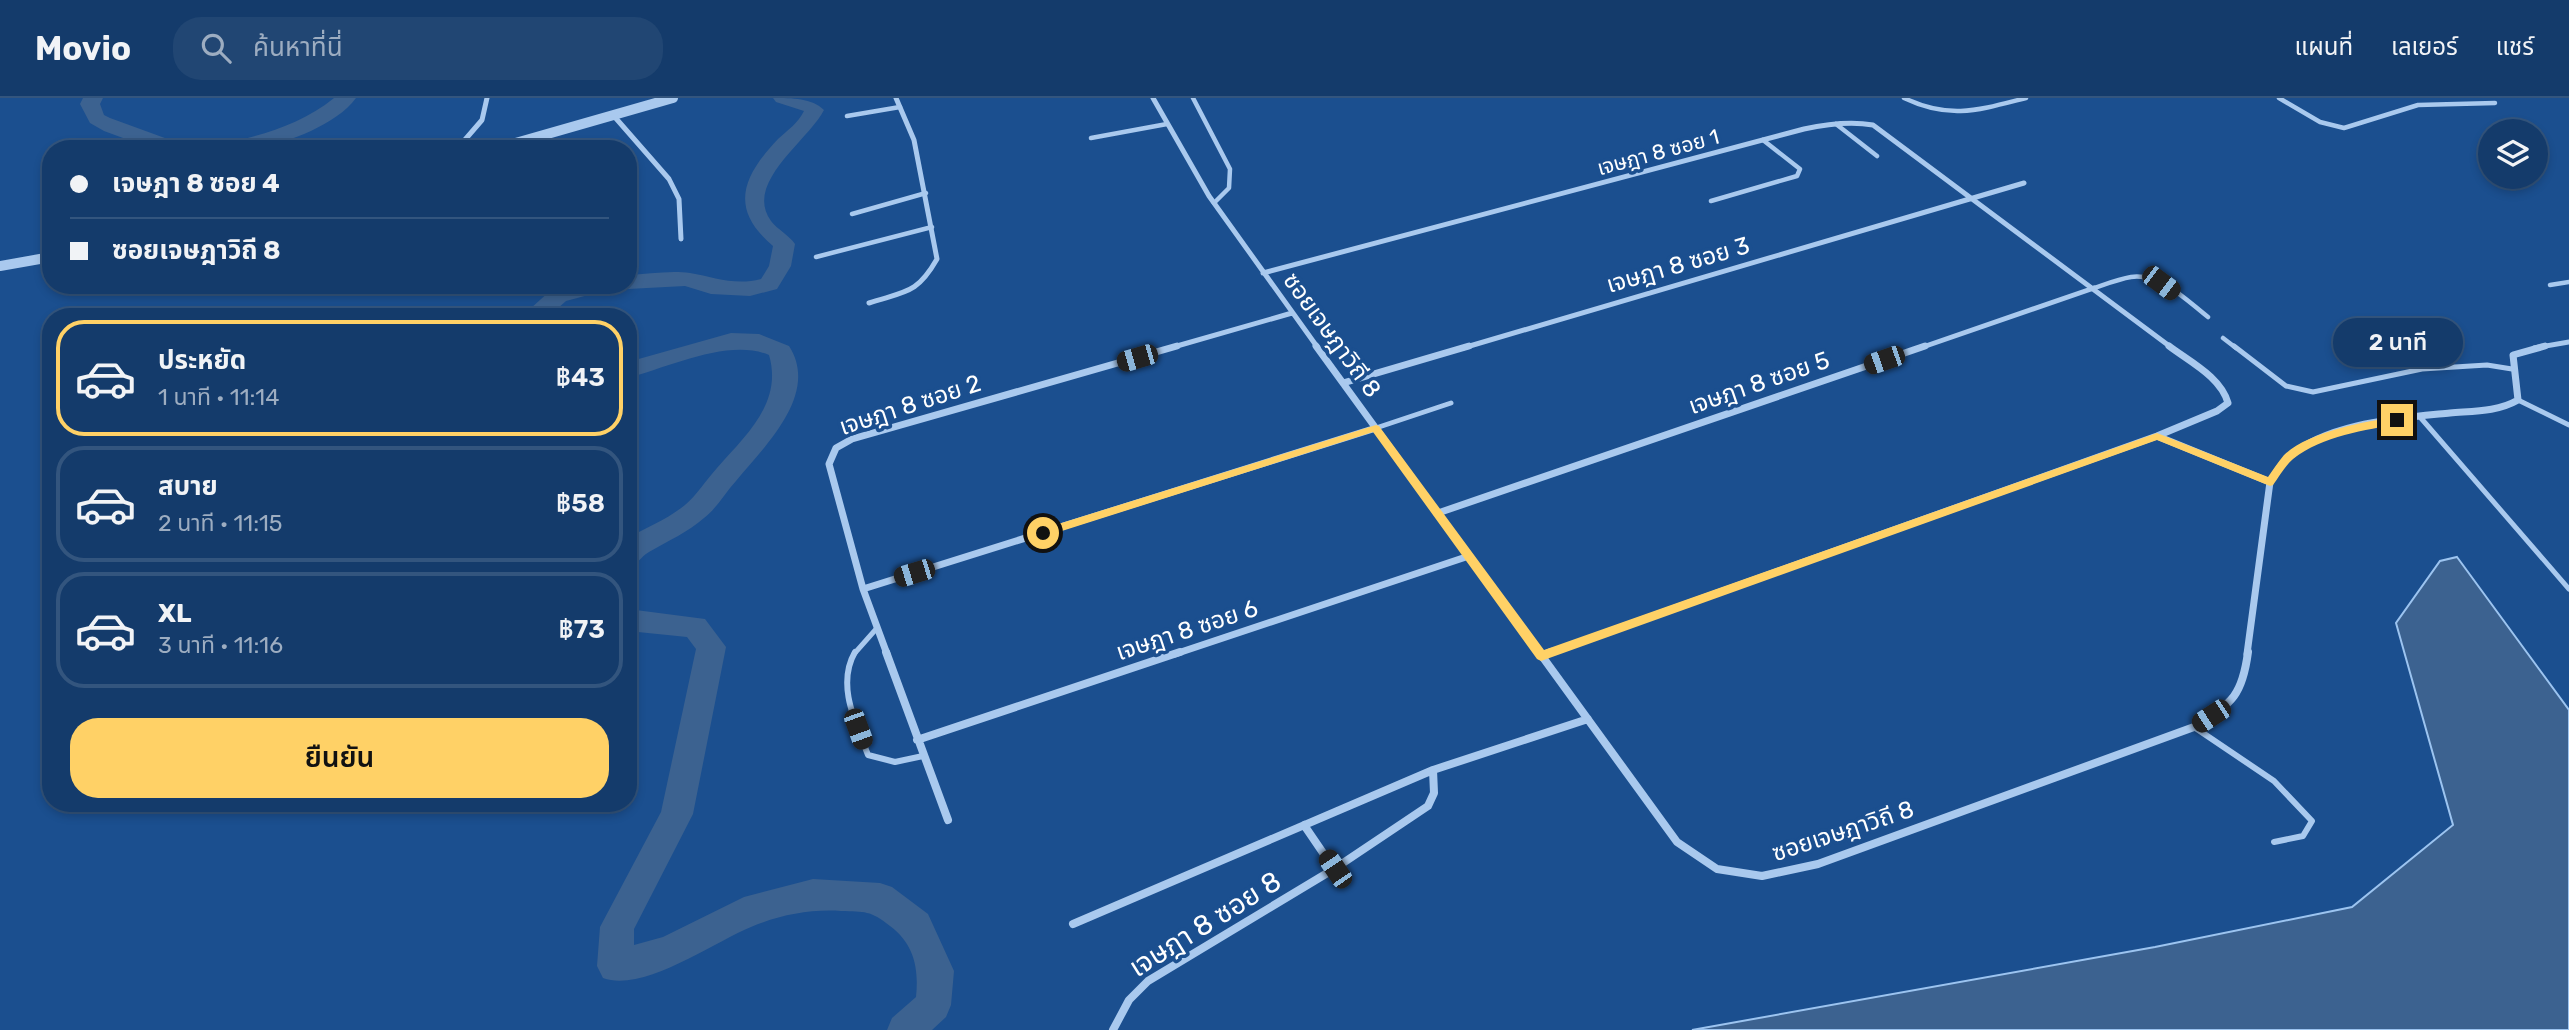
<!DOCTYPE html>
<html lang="th">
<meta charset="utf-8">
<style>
:root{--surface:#143b6b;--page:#214673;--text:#f1f3f6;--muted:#9dadc1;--line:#33557e;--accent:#ffd166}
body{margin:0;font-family:Rubik,"Noto Sans Thai",sans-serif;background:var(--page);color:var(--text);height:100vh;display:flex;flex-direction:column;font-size:26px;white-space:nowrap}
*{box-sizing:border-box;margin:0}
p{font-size:23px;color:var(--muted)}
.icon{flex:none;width:38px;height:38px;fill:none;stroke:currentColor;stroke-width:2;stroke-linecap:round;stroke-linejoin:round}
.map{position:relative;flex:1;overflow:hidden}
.details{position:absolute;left:42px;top:210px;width:595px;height:504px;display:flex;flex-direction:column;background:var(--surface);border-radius:28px;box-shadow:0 4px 10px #0003,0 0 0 2px var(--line)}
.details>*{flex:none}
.hud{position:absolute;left:42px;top:42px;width:595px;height:154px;border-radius:28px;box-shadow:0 4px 10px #0003,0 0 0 2px var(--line);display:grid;align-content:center;height:154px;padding:0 28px;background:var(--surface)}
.controls{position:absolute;left:2478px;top:21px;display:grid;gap:14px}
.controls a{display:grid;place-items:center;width:70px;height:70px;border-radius:50%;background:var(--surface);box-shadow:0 4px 10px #0003,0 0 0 2px var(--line);font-size:35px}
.end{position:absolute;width:32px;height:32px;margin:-16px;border:9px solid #ffd166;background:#111;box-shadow:0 0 0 4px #111}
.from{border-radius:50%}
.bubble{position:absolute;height:49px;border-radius:24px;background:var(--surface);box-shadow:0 4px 10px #0003,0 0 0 2px var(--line);font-size:23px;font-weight:600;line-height:49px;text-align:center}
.car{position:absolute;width:21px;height:42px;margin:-21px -10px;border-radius:9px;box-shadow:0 0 5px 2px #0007;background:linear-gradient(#222 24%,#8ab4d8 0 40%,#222 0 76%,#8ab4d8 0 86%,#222 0)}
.hud b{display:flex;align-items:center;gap:24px;height:66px;font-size:26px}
.hud b+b{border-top:2px solid var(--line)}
.hud i{width:18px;height:18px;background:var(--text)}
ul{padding:12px 0 0;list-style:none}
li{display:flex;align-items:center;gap:21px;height:116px;margin:0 14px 10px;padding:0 14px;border:4px solid var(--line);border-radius:28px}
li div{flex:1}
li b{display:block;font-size:26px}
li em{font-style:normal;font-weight:600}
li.on{border-color:var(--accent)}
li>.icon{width:63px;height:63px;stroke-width:1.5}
.primary-button{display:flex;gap:14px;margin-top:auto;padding:14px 28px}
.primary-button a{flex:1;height:80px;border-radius:28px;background:var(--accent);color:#111;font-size:28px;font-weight:600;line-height:80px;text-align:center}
header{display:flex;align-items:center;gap:42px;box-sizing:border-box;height:98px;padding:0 35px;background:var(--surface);border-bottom:2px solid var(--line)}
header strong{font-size:33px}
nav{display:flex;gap:38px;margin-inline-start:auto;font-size:24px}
.search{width:490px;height:63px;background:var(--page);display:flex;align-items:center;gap:18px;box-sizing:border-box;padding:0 24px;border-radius:28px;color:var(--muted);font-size:26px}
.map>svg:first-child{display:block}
.water{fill:#3c6290;stroke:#9cc4f0;stroke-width:2}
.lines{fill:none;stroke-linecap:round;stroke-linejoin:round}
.canal{fill:#3c6290;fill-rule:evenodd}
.service-far2{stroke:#a9c9ee;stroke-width:4.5}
.service-far1{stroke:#a9c9ee;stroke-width:5}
.service{stroke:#a9c9ee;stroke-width:6}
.minor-far2{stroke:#a9c9ee;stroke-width:5}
.minor-far1{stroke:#a9c9ee;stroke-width:7}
.minor{stroke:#a9c9ee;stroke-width:8}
.tertiary{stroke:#a9c9ee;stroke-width:10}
.route{fill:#ffd166}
.labels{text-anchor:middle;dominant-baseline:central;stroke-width:7;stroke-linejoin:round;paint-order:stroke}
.far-street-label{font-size:21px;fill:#fff;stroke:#1b4f8f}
.street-label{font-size:24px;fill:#fff;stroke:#1b4f8f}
.near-street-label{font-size:28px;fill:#fff;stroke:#1b4f8f}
</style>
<header>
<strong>Movio</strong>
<div class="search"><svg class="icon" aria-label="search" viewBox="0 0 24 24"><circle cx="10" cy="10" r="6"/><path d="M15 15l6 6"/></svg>ค้นหาที่นี่</div>
<nav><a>แผนที่</a><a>เลเยอร์</a><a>แชร์</a></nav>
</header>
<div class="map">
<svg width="2569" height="932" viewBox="0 0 2569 932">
<rect width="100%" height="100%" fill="#1b4f8f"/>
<path class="water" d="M2457,459l112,153v320h-877l463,-83 197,-40 101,-82 -57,-202 44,-62z"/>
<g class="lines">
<path class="canal" d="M83,0h20l-3,6 4,11 6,3 74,27 3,4h-34l-49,-18 -14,-8 -10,-19z
M334,0h22c-20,27 -67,44 -99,50 -12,2 -26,1 -39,1l3,-4c40,-10 80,-20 113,-47z
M773,0c19,0 39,0 51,12 -15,30 -81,73 -53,111 7,9 18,14 24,23l-4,22 -14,23 -27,7 -39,-2 -26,-8 -57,3 -8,-2 8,-2v-10c20,-1 43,-5 62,-2 24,4 45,13 71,6l8,-13 4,-20c-44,-37 -31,-69 5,-107 10,-9 20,-16 26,-28l-28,-9z
M571,187h39l-3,5 -41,11 -18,16h-27l29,-26z
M731,235l28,1 30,12c31,48 -24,100 -53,135 -11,12 -19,27 -32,37 -16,14 -36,23 -55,34 -9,5 -10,12 -21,15v-29c19,-11 40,-19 57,-33 12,-10 21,-25 32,-37 29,-33 66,-65 52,-113 -40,-17 -100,12 -141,23v-16z
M628,511l77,10 21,28 -33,167 -59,115v16l29,-8 81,-40 69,-18 67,4 12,4 36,27 26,57 -3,34 -5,12 -14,13h-45l5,-12 24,-21c3,-29 -2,-53 -26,-71 -20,-16 -25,-14 -49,-15 -31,-2 -61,4 -90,16 -37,15 -108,66 -148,51l-6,-12 3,-39 61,-115 35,-163 -9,-12 -59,-6z"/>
<path class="service-far2" d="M1193,0l37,71 -1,19 -15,15
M1904,0c46,22 75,12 122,0
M2279,0l41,24 24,6 74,-23 77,-2
M847,18l53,-9
M1836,26l41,32
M1091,40l76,-14
M63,44v7
M1711,103l86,-25 3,-7 -37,-29
M852,116l74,-21
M816,159l116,-30
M2550,187l19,-3
M2094,190c12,-4 25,-9 37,-11 30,-4 55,23 77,40
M2223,240l13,10"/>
<path class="service-far1" d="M2234,248l52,40 27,6 109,-23 65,-4 25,4
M2518,302l51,25
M2420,319l149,172
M1376,330l75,-25
M854,556l23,-26"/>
<path class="service" d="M855,554c-19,33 1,71 13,103l27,7 28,-6
M2194,629l80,54 38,40 -9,15 -29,6"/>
<path class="minor-far2" d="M1153,0l56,98 109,152
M613,17l56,64 10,20 2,40
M457,51l25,-29 5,-22
M1263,175l541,-144c23,-5 45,-8 69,-4l299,223
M869,205c37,-12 48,-9 68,-44l-23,-119 -18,-42
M1170,250l122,-35
M1463,250l561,-165
M1920,250l174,-60
M2534,250l35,-6"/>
<path class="minor-far1" d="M1316,248l224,308
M1343,285l126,-37
M2157,338l113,46
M1438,415l487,-167
M863,491l513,-161
M887,556l-24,-65 -34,-125 7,-16 16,-9 325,-93
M1175,556l294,-98
M1546,556l611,-218 60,-25 11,-8c-7,-26 -38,-41 -59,-57
M2247,556l23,-172c5,-7 9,-16 16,-22 37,-37 115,-42 164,-47 24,-2 47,-1 68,-13l-5,-45 32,-9"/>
<path class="minor" d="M886,554l62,168
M1539,554l138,190 40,27 45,7 56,-12 376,-137c37,-24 48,-29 54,-75
M1541,558l10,-4
M917,642l263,-88
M1304,727l30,44
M1073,826l360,-154 155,-51
M1113,932l16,-30 19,-19 186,-112 94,-63 6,-13 -1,-23"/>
<path class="tertiary" d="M495,51l178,-51
M0,168l51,-9"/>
</g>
<path class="route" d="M2397,319l5,3 -2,3c-35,8 -77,12 -107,36 -8,7 -14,18 -20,26l-3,1 -113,-46 -616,221 -4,-2 -164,-227 -330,105 -6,-4 2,-3 337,-105 3,1 165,224 613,-217 111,44c5,-7 10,-15 16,-22 24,-23 81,-34 113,-38z"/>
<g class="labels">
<g class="far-street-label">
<text transform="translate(1658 54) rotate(-15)">เจษฎา 8 ซอย 1</text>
</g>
<g class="street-label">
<text transform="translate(1678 167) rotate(-16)">เจษฎา 8 ซอย 3</text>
<text transform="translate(1332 237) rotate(54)">ซอยเจษฎาวิถี 8</text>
<text transform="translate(1759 285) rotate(-19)">เจษฎา 8 ซอย 5</text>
<text transform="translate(910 307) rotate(-18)">เจษฎา 8 ซอย 2</text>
<text transform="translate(1187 532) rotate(-18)">เจษฎา 8 ซอย 6</text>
<text transform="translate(1843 733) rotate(-18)">ซอยเจษฎาวิถี 8</text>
</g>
<g class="near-street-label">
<text transform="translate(1205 826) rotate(-32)">เจษฎา 8 ซอย 8</text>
</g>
</g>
</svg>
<div class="controls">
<a><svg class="icon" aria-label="layers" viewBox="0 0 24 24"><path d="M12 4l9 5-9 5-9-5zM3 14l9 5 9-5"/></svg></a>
</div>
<i class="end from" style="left:1043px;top:435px"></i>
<i class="end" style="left:2397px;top:322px"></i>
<div class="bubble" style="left:2333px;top:220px;width:130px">2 นาที</div>
<i class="car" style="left:2161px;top:185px;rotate:127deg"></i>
<i class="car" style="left:1137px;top:260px;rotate:254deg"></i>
<i class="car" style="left:1884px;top:262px;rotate:251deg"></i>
<i class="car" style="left:914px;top:475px;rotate:253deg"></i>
<i class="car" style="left:2211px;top:618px;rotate:237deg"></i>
<i class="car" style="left:858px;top:631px;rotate:160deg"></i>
<i class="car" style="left:1335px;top:771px;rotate:326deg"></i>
<div class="hud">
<b><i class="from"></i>เจษฎา 8 ซอย 4</b>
<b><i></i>ซอยเจษฎาวิถี 8</b>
</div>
<section class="details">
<ul>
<li class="on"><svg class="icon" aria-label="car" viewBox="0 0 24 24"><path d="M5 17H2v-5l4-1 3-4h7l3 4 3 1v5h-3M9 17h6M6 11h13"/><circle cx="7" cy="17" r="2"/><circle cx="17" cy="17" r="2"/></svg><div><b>ประหยัด</b><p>1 นาที · 11:14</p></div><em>฿43</em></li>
<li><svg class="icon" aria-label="car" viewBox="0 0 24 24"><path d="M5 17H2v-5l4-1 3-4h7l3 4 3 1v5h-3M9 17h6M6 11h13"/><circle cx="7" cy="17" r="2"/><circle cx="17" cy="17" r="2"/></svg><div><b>สบาย</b><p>2 นาที · 11:15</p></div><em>฿58</em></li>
<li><svg class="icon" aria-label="car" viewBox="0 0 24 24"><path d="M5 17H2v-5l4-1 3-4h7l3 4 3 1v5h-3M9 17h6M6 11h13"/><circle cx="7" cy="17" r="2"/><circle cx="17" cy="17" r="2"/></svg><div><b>XL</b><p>3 นาที · 11:16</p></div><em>฿73</em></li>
</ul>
<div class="primary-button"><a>ยืนยัน</a></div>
</section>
</div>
